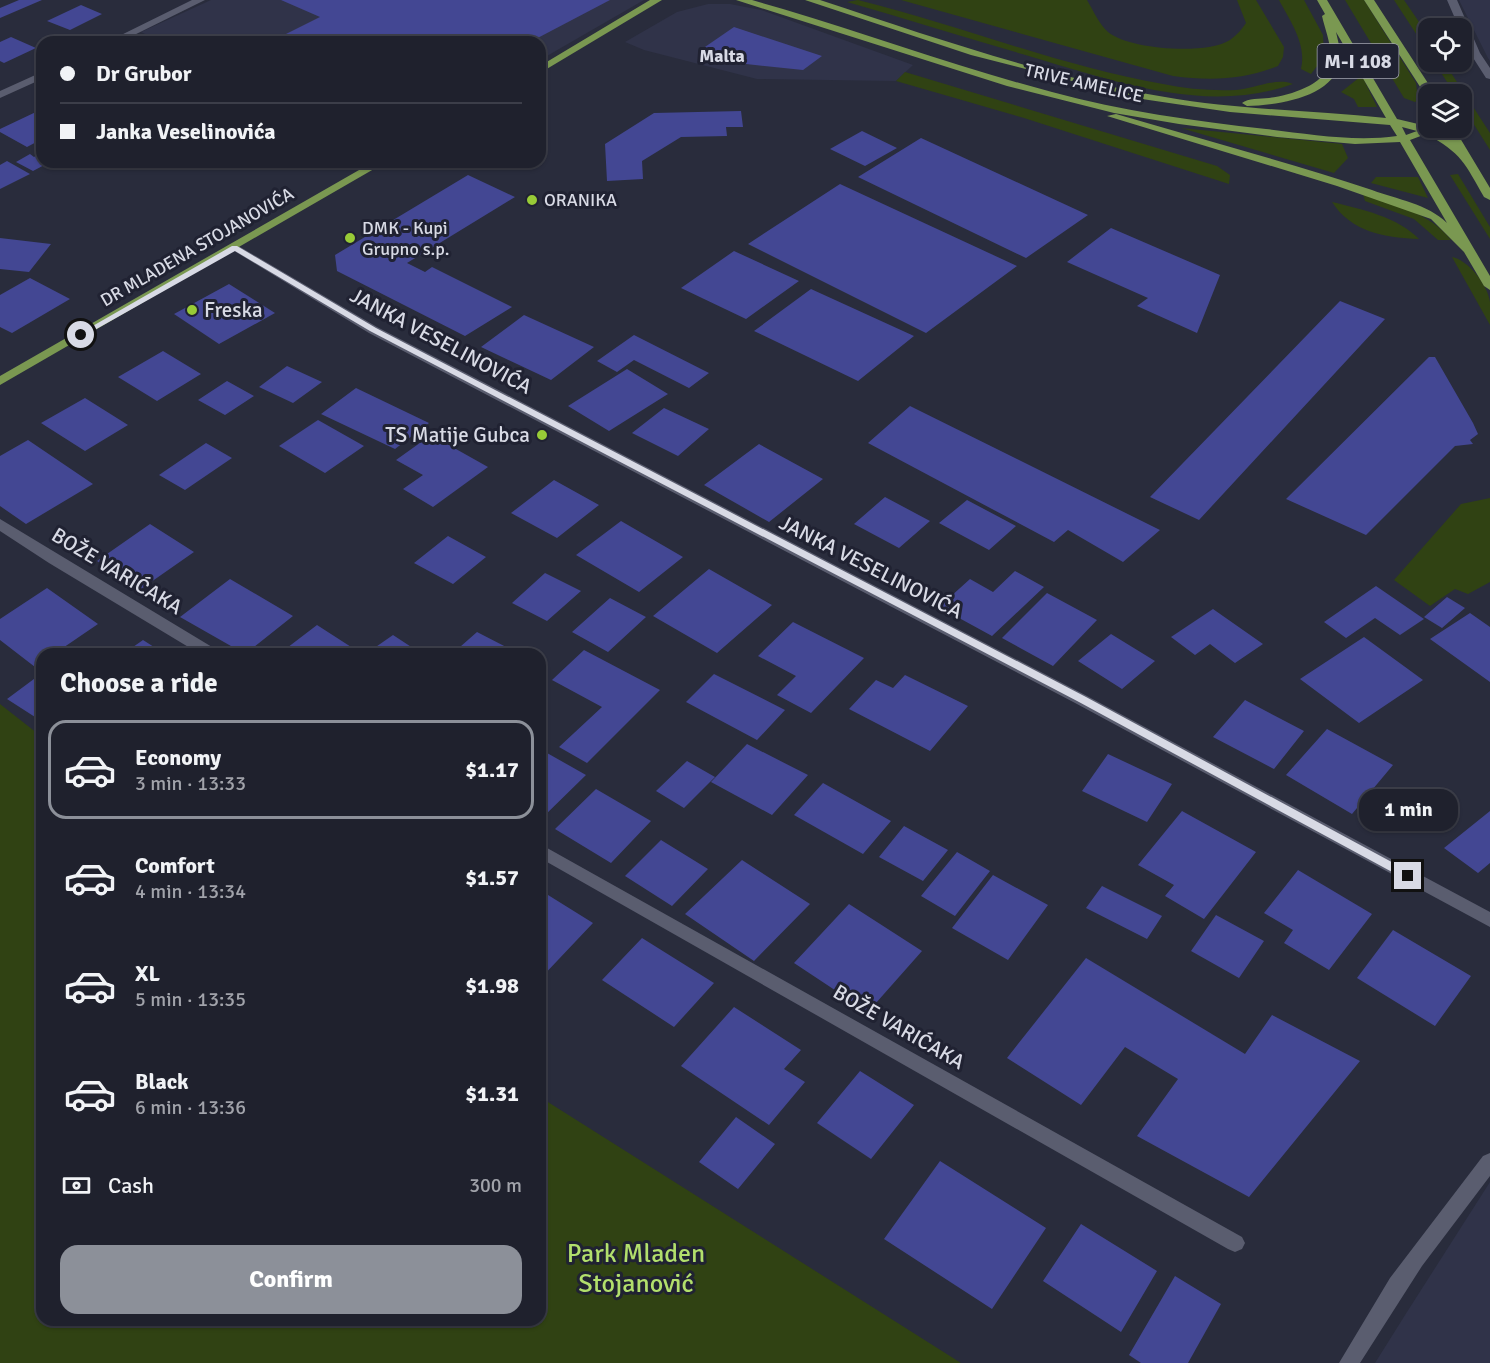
<!DOCTYPE html>
<meta charset="utf-8">
<style>
:root{--surface:#1f212d;--page:#272935;--text:#f1f3f6;--muted:#a1a3aa;--line:#3c3e49;--accent:#8c9099}
body{margin:0;font-family:Signika,sans-serif;background:var(--page);color:var(--text);height:100vh;display:flex;flex-direction:column;font-size:22px;white-space:nowrap}
*{box-sizing:border-box;margin:0}
p{font-size:20px;color:var(--muted)}
.icon{flex:none;width:33px;height:33px;fill:none;stroke:currentColor;stroke-width:2;stroke-linecap:round;stroke-linejoin:round}
.map{position:relative;flex:1;overflow:hidden}
.sheet{position:absolute;left:36px;top:648px;width:510px;height:678px;display:flex;flex-direction:column;background:var(--surface);border-radius:18px;box-shadow:0 2px 4px #0004,0 0 0 2px var(--line)}
.sheet>*{flex:none}
.top-card{position:absolute;left:36px;top:36px;width:510px;height:132px;border-radius:18px;box-shadow:0 2px 4px #0004,0 0 0 2px var(--line);display:grid;align-content:center;height:132px;padding:0 24px;background:var(--surface)}
.controls{position:absolute;left:1418px;top:18px;display:grid;gap:12px}
.controls a{display:grid;place-items:center;width:54px;height:54px;border-radius:12px;background:var(--surface);box-shadow:0 2px 4px #0004,0 0 0 2px var(--line);font-size:30px}
.end{position:absolute;width:27px;height:27px;margin:-14px;border:8px solid #d8dae5;background:#111;box-shadow:0 0 0 3px #111}
.from{border-radius:50%}
.bubble{position:absolute;height:42px;border-radius:18px;background:var(--surface);box-shadow:0 2px 4px #0004,0 0 0 2px var(--line);font-size:20px;font-weight:800;line-height:42px;text-align:center}
.top-card b{display:flex;align-items:center;gap:21px;height:57px;font-size:22px}
.top-card b+b{border-top:2px solid var(--line)}
.top-card i{width:15px;height:15px;background:var(--text)}
ul{padding:0;list-style:none}
li{display:flex;align-items:center;gap:18px;height:99px;margin:0 12px 9px;padding:0 12px;border:3px solid transparent;border-radius:18px}
li div{flex:1}
li b{display:block;font-size:22px}
li em{font-style:normal;font-weight:800}
li.current{border-color:var(--accent)}
li>.icon{width:54px;height:54px;stroke-width:1.5}
h2{padding:0 24px;font-size:27px;line-height:72px}
.pay{display:flex;align-items:center;gap:15px;height:66px;padding:0 24px;font-size:22px}
.pay p{margin-inline-start:auto}
.primary-button{display:flex;gap:12px;margin-top:auto;padding:12px 24px}
.primary-button a{flex:1;height:69px;border-radius:18px;background:var(--accent);color:#fff;font-size:24px;font-weight:800;line-height:69px;text-align:center}
.map>svg:first-child{display:block}
.built{fill:#303349}
.green{fill:#304213}
.building{fill:#434793}
.lines{fill:none;stroke-linecap:round;stroke-linejoin:round}
.minor{fill:#5a5d6f;fill-rule:evenodd}
.major{fill:#7a9851;fill-rule:evenodd}
.route{fill:#d8dae5}
.poi-dot{fill:#98cb37;stroke:#202232;stroke-width:2}
.labels{text-anchor:middle;dominant-baseline:central;stroke-width:6;stroke-linejoin:round;paint-order:stroke}
.far-neighbourhood-label{font-size:18px;font-weight:bold;fill:#d8dae5;stroke:#202232}
.far-street-label{font-size:18px;fill:#d8dae5;stroke:#202232}
.far-poi-label{font-size:18px;fill:#d8dae5;stroke:#202232;text-anchor:start}
.shield{fill:#202232;stroke:#a1a3af;stroke-width:1.5}
.shield-label{font-size:20px;font-weight:bold;fill:#d8dae5}
.poi-label{font-size:21px;fill:#d8dae5;stroke:#202232;text-anchor:start}
.street-label{font-size:21px;fill:#d8dae5;stroke:#202232}
.near-park-label{font-size:26px;fill:#b2df6c;stroke:#202232}
</style>
<div class="map">
<svg width="1490" height="1363" viewBox="0 0 1490 1363">
<rect width="100%" height="100%" fill="#292c3c"/>
<path class="built" d="M211,0h433l-104,60v-18h-378l-21,-10z
M1459,0h31v61l-2,-3z
M708,4h22l31,6 152,55 -17,16 -139,-2 -113,-29 -19,-8 52,-30z
M1490,1182v181h-115l32,-51z"/>
<path class="green" d="M858,0c102,25 201,66 305,84 24,5 48,7 73,6 18,-1 40,-13 57,-6 -89,32 -185,-5 -271,-30 -58,-17 -116,-35 -175,-52z
M901,0h186c6,10 12,24 21,32 22,18 99,23 122,8 7,-5 12,-11 16,-17l-9,-23h19l28,47 -1,10 -5,9c-34,14 -68,15 -105,10z
M1279,0h25l19,35 1,22 -13,17 -10,-5c6,-25 -11,-48 -22,-69z
M1345,0h19l52,83 2,17 -3,2 -11,-4z
M1394,0h10l24,35v17z
M1434,62h10l46,71v17l-29,-46v-10h-6z
M905,72l312,94 13,9 -1,9 -205,-66 -128,-37z
M1360,77l3,1 14,29h-19l-4,-8 -13,-7z
M1181,128l161,16 6,14 -14,15z
M1458,174l32,53v12l-40,-64z
M1376,177h42l10,21 -57,-15z
M1363,194c31,11 66,18 88,46h-13l-24,-21 -49,-18z
M1332,202c29,7 66,15 87,37 -33,-1 -68,-7 -87,-37z
M1452,257c16,3 36,28 38,45 0,7 0,16 0,23z
M1490,498v84l-22,12 -13,-5 -25,17 -36,-26 67,-76z
M0,704l42,33v583h498v-223l421,266h-961z"/>
<path class="building" d="M19,0h23l-42,18v-10z
M281,0h329l-80,42h-260l50,-25z
M81,5l21,9 -32,16 -23,-9z
M734,27l88,29 -19,14 -57,-6 -44,-15z
M11,37l25,11 -32,15 -4,-2v-19z
M38,111l4,1v27l-15,8 -27,-15v-3z
M741,111l2,16h-17l1,9 -46,1 -39,24 1,18 -36,2 -2,-37 49,-31z
M862,131l35,17 -32,18 -35,-17z
M921,138l167,77 -62,43 -168,-81z
M42,152v10h8l-17,9 -17,-9 14,-8 4,3z
M7,161l23,13 -30,15v-24z
M468,175l47,22 -108,66 18,9 7,-5 80,40 -47,29 -128,-65 -2,-16z
M840,184l177,82 -91,67 -178,-89z
M1111,228l109,47 -23,58 -60,-27 11,-8 -81,-36z
M0,238l51,6 -22,28 -29,-3z
M734,251l65,30 -53,38 -65,-31z
M30,278l40,21 -58,34 -12,-6v-32z
M229,284l46,29 -56,31 -45,-30z
M811,289l103,47 -56,45 -104,-50z
M1340,301l45,18 -186,201 -49,-23z
M524,315l70,32 -43,33 -70,-33z
M634,335l75,38 -20,15 -55,-28 -17,12 -20,-11z
M163,351l38,23 -44,27 -39,-24z
M1429,357h6l38,66 5,11 -8,6 3,4 -18,2 -89,89 -80,-36z
M287,366l35,16 -29,21 -34,-16z
M627,369l41,25 -59,37 -41,-25z
M227,381l27,15 -29,19 -27,-15z
M356,388l73,35 -34,26 -74,-35z
M85,398l43,27 -43,26 -44,-28z
M910,406l250,124 -37,32 -55,-32 -14,12 -186,-99z
M664,408l45,21 -31,27 -46,-23z
M318,420l46,26 -39,27 -46,-27z
M431,435l57,32 -55,40 -30,-18 20,-14 -27,-15z
M28,440l65,44 -67,40 -26,-18v-50z
M206,443l26,15 -47,32 -26,-15z
M759,444l64,35 -54,43 -65,-37z
M554,480l45,25 -42,33 -46,-25z
M885,497l45,24 -31,27 -45,-24z
M967,500l49,26 -27,24 -50,-27z
M621,521l62,36 -44,35 -63,-37z
M150,524l44,28 -53,37 -44,-28z
M448,536l38,21 -33,27 -39,-21z
M709,569l63,36 -55,48 -64,-37z
M1015,571l29,16 -52,49 -53,-29 31,-28 23,13z
M545,573l36,18 -34,30 -35,-18z
M230,579l63,37 -48,38 -65,-37z
M1376,586l48,33 -24,16 -25,-17 -29,20 -22,-16z
M47,588l51,36 -44,30h-12v8l-7,5 -35,-27v-21z
M1047,593l50,27 -44,46 -51,-28z
M1447,597l18,11 -23,20 -18,-11z
M610,598l36,19 -38,35 -36,-20z
M1213,609l50,35 -28,19 -25,-19 -15,11 -24,-18z
M1470,613l20,14v55l-60,-43z
M793,622l71,36 -53,55 -34,-18 19,-19 -38,-20z
M317,625l45,29h-83z
M477,632l39,20 -2,2h-62z
M1111,634l44,27 -33,28 -44,-28z
M393,635l29,19h-48l-4,-3z
M1364,637l59,43 -64,43 -59,-44z
M143,640l22,14h-42z
M584,650l76,40 -73,73 -28,-16 43,-40 -50,-27z
M42,673v39l-7,5 -28,-18z
M714,674l71,36 -28,30 -71,-38z
M905,675l63,31 -38,45 -81,-42 27,-29 17,8z
M1245,700l59,31 -30,38 -61,-32z
M1327,729l66,36 -41,49 -66,-39z
M747,744l61,31 -36,40 -61,-33z
M540,749l46,26 -46,45z
M1108,754l64,30 -25,38 -65,-31z
M687,761l28,16 -31,31 -28,-17z
M823,783l68,38 -28,33 -69,-39z
M596,789l55,32 -40,42 -56,-34z
M1182,811l74,41 -52,67 -39,-23 9,-11 -36,-20z
M1490,811v52l-12,10 -34,-25z
M904,826l44,24 -25,31 -44,-24z
M661,840l47,29 -36,37 -47,-30z
M957,852l33,19 -35,45 -34,-20z
M742,860l68,44 -56,57 -69,-47z
M1298,870l74,44 -43,56 -45,-27 9,-13 -29,-17z
M993,875l55,30 -40,55 -56,-32z
M1102,886l60,30 -15,23 -61,-31z
M540,890l53,33 -53,56z
M849,904l73,47 -54,61 -74,-49z
M1216,915l48,26 -25,37 -48,-27z
M1393,930l78,46 -36,50 -78,-48z
M642,938l72,45 -40,44 -72,-47z
M1086,958l159,96 27,-39 88,46 -111,136 -112,-61 41,-57 -53,-32 -44,58 -74,-47z
M734,1007l67,43 -17,19 21,13 -36,43 -88,-59z
M860,1071l54,34 -43,54 -54,-36z
M736,1117l39,27 -37,45 -39,-27z
M940,1161l106,67 -54,81 -108,-70z
M1081,1224l76,47 -36,61 -78,-51z
M1175,1276l46,28 -33,59h-47l-12,-8z"/>
<g class="lines">
<path class="minor" d="M192,0h13l-85,42h-13z
M1447,0h10l23,53 10,15v11l-4,-1 -16,-25z
M42,72v7l-42,19v-7z
M235,244l142,83 710,369 403,216v15l-413,-223 -708,-371 -138,-84v-4z
M0,519l217,131 2,4h-19l-151,-91 -49,-32z
M540,844l702,393 3,6 -3,6 -7,3 -7,-3 -688,-391z
M1490,1153v23l-68,90 -62,97h-21l51,-85 93,-122z"/>
<path class="major" d="M650,0h12l-122,73v-7z
M736,0h16l31,9c90,27 178,59 269,83 70,19 142,29 214,37 42,5 88,13 131,7l-7,-11 -160,-13 -88,-13 -171,-44 -166,-55h15c112,37 227,77 345,97 73,13 147,13 221,21l-50,-86c2,9 5,19 4,28 -5,38 -63,45 -93,46l-5,-3c6,-5 18,-4 27,-5 21,-3 55,-12 61,-36 3,-14 -5,-32 -8,-46l3,-2 -8,-14h10l70,119 38,9 -1,2 16,8 -6,-10h10l36,60v12l-6,-3c-19,-33 -22,-44 -58,-63l-16,6 80,136v14l-6,-4 -20,-34 -33,-33 -94,-33 -230,-70 9,-2c85,25 171,48 256,76 24,9 56,14 75,33l-47,-81 -45,2 -78,-7 -98,-13 -65,-11 -107,-27zM1402,127l15,4 -11,4z
M1364,0h10l61,94 -9,2z
M373,162h13l-386,223v-9z"/>
</g>
<path class="route" d="M232,246h5l139,82 710,369 326,176v6h-7l-326,-177 -709,-371 -135,-80 -151,85 -7,-1z"/>
<g class="poi-dot">
<circle cx="532" cy="200" r="6"/>
<circle cx="350" cy="238" r="6"/>
<circle cx="192" cy="310" r="6"/>
<circle cx="542" cy="435" r="6"/>
</g>
<g class="labels">
<g class="far-neighbourhood-label">
<text x="722" y="56">Malta</text>
</g>
<g class="far-street-label">
<text transform="translate(1084 83) rotate(13)">TRIVE AMELICE</text>
<text transform="translate(197 247) rotate(-30)">DR MLADENA STOJANOVIĆA</text>
</g>
<g class="far-poi-label">
<text x="544" y="200">ORANIKA</text>
<text x="362" y="228">DMK - Kupi<tspan x="362" dy="21">Grupno s.p.</tspan></text>
</g>
<rect class="shield" x="1317.5" y="44" width="81" height="34" rx="4.5"/>
<g class="shield-label">
<text x="1358" y="61">M-I 108</text>
</g>
<g class="poi-label">
<text x="204" y="310">Freska</text>
<text x="530" y="435" text-anchor="end">TS Matije Gubca</text>
</g>
<g class="street-label">
<text transform="translate(441 341) rotate(28)">JANKA VESELINOVIĆA</text>
<text transform="translate(871 567) rotate(27)">JANKA VESELINOVIĆA</text>
<text transform="translate(117 571) rotate(31)">BOŽE VARIĆAKA</text>
<text transform="translate(899 1027) rotate(30)">BOŽE VARIĆAKA</text>
</g>
<g class="near-park-label">
<text x="636" y="1254">Park Mladen<tspan x="636" dy="30">Stojanović</tspan></text>
</g>
</g>
</svg>
<div class="controls">
<a><svg class="icon" aria-label="locate" viewBox="0 0 24 24"><circle cx="12" cy="12" r="6"/><path d="M12 2v4M12 18v4M2 12h4M18 12h4"/></svg></a>
<a><svg class="icon" aria-label="layers" viewBox="0 0 24 24"><path d="M12 4l9 5-9 5-9-5zM3 14l9 5 9-5"/></svg></a>
</div>
<i class="end from" style="left:81px;top:335px"></i>
<i class="end" style="left:1408px;top:876px"></i>
<div class="bubble" style="left:1359px;top:789px;width:99px">1 min</div>
<div class="top-card">
<b><i class="from"></i>Dr Grubor</b>
<b><i></i>Janka Veselinovića</b>
</div>
<section class="sheet">
<h2>Choose a ride</h2>
<ul>
<li class="current"><svg class="icon" aria-label="car" viewBox="0 0 24 24"><path d="M5 17H2v-5l4-1 3-4h7l3 4 3 1v5h-3M9 17h6M6 11h13"/><circle cx="7" cy="17" r="2"/><circle cx="17" cy="17" r="2"/></svg><div><b>Economy</b><p>3 min · 13:33</p></div><em>$1.17</em></li>
<li><svg class="icon" aria-label="car" viewBox="0 0 24 24"><path d="M5 17H2v-5l4-1 3-4h7l3 4 3 1v5h-3M9 17h6M6 11h13"/><circle cx="7" cy="17" r="2"/><circle cx="17" cy="17" r="2"/></svg><div><b>Comfort</b><p>4 min · 13:34</p></div><em>$1.57</em></li>
<li><svg class="icon" aria-label="car" viewBox="0 0 24 24"><path d="M5 17H2v-5l4-1 3-4h7l3 4 3 1v5h-3M9 17h6M6 11h13"/><circle cx="7" cy="17" r="2"/><circle cx="17" cy="17" r="2"/></svg><div><b>XL</b><p>5 min · 13:35</p></div><em>$1.98</em></li>
<li><svg class="icon" aria-label="car" viewBox="0 0 24 24"><path d="M5 17H2v-5l4-1 3-4h7l3 4 3 1v5h-3M9 17h6M6 11h13"/><circle cx="7" cy="17" r="2"/><circle cx="17" cy="17" r="2"/></svg><div><b>Black</b><p>6 min · 13:36</p></div><em>$1.31</em></li>
</ul>
<div class="pay"><svg class="icon" aria-label="cash" viewBox="0 0 24 24"><path d="M3 7h18v10H3z"/><circle cx="12" cy="12" r="2"/></svg>Cash<p>300 m</p></div>
<div class="primary-button"><a>Confirm</a></div>
</section>
</div>
